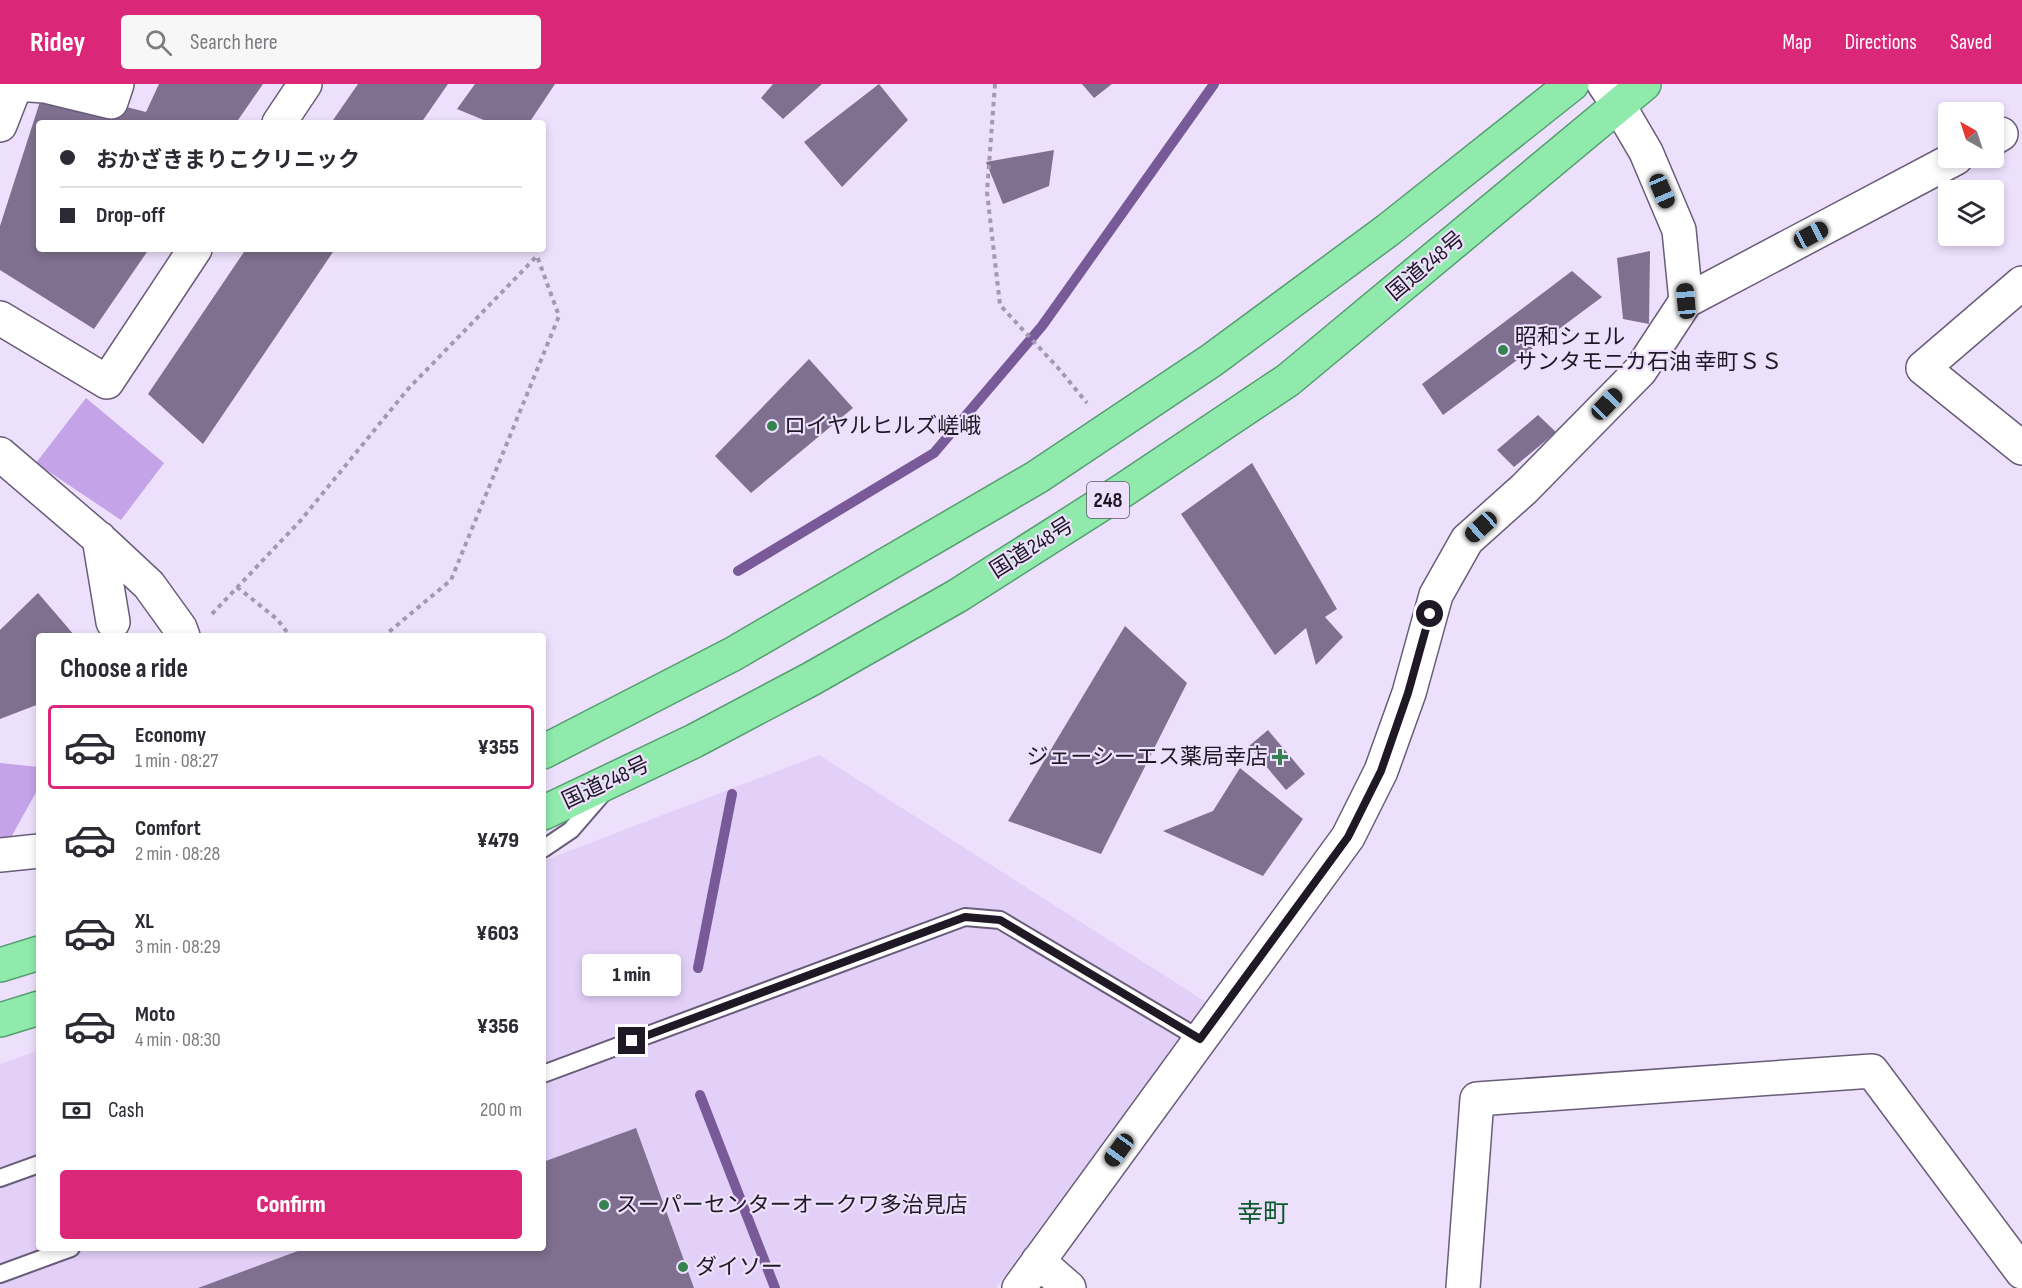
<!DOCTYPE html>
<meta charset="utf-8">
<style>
:root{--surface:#fff;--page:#f7f7f7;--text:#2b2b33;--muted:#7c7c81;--line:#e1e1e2;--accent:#db2777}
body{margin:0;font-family:"Sofia Sans Condensed","Noto Sans JP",sans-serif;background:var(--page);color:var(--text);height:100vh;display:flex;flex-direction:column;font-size:22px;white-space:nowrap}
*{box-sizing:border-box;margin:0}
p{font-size:20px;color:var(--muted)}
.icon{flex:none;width:33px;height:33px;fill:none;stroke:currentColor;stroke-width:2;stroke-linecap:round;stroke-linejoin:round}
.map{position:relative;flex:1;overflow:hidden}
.drawer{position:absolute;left:36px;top:549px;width:510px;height:618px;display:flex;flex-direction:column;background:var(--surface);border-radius:6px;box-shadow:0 3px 9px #0003}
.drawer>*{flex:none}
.banner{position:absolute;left:36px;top:36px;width:510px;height:132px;border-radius:6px;box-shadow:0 3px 9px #0003;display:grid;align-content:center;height:132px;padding:0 24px;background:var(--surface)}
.needle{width:39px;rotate:321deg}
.controls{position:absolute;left:1938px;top:18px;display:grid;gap:12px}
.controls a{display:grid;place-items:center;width:66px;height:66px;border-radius:6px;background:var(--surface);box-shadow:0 3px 9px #0003;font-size:30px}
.end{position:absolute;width:27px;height:27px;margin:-14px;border:8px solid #1f1925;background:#fff;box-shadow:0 0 0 3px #fff}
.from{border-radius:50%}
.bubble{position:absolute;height:42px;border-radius:6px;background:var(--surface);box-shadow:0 3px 9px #0003;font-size:20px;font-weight:800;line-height:42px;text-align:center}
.car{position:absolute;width:18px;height:36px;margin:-18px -9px;border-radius:8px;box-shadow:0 0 4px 2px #0007;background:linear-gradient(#222 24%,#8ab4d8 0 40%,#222 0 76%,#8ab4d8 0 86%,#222 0)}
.banner b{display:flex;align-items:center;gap:21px;height:57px;font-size:22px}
.banner b+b{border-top:2px solid var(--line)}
.banner i{width:15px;height:15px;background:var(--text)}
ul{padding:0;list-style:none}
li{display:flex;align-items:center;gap:18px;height:84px;margin:0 12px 9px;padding:0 12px;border:3px solid transparent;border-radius:6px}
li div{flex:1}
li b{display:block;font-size:22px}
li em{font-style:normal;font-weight:800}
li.active{border-color:var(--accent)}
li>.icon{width:54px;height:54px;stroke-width:1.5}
h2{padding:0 24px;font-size:27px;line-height:72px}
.pay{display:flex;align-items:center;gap:15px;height:66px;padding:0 24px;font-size:22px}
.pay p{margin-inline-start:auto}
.action{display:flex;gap:12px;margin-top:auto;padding:12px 24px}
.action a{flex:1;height:69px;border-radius:6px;background:var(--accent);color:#fff;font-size:24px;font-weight:800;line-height:69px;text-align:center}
header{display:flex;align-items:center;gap:36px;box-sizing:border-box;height:84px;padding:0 30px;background:var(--accent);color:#fff}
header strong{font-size:28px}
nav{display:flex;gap:33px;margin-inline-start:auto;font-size:21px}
.search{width:420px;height:54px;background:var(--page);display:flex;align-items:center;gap:15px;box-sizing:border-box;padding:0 21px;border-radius:6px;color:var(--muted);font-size:22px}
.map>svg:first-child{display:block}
.built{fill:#e3d0f9}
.green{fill:#c4a3e9}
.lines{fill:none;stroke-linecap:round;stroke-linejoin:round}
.stream{stroke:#795a99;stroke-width:10}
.building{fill:#7e708e}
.service-casing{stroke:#695c79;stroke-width:20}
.minor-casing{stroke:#695c79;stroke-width:36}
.tertiary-casing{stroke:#695c79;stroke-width:36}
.trunk-casing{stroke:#569e70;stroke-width:36}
.path{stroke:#a499af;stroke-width:4;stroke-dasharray:4.5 4.5;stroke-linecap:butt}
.service{stroke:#fff;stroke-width:16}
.minor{stroke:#fff;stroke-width:33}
.tertiary{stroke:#fff;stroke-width:33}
.trunk{stroke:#8feaac;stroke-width:33}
.route{stroke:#1f1925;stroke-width:8}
.poi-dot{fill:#368150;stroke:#ede0fc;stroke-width:2}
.labels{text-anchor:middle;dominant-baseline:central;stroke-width:4.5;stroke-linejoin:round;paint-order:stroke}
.shield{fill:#ede0fc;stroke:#5d5566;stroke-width:1.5}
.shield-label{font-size:21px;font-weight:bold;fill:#1f1925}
.street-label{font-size:22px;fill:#1f1925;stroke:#ede0fc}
.poi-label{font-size:22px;fill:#1f1925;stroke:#ede0fc;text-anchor:start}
.quarter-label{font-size:26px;fill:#0b582c;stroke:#ede0fc}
</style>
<header>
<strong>Ridey</strong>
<div class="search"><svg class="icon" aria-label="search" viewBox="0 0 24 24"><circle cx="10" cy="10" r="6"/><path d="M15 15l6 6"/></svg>Search here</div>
<nav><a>Map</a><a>Directions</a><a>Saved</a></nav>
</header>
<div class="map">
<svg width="2022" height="1204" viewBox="0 0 2022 1204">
<rect width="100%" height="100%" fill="#ede0fc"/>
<path class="built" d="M819,671l387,247 -210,286h-996v-224l39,-14v198h504v-387z"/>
<path class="green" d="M86,314l78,65 -43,57 -85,-57z
M0,679l39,4v20l-39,70z"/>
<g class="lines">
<path class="stream" d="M738,487l196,-118 108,-127 172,-242
M698,884l34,-174
M700,1011l75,193"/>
</g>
<path class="building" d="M159,0h104l-27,39h-197v126h110l-55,80 -94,-59v-44l45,-140 101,26z
M358,0h90l-27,39h-90z
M475,0h80l-26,39h-38l-34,-14z
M773,0h49l-39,35 -22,-21z
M879,0l29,36 -66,67 -38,-45z
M1082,0h30l-18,14z
M1054,66l-5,36 -46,18 -17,-42z
M246,165h89l-132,195 -55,-50z
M1650,167l-1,73 -26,-5 -6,-61z
M1572,187l30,26 -159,118 -21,-31z
M809,275l44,49 -102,85 -36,-37z
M1538,331l18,17 -42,35 -17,-17z
M1252,379l85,146 -12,8 18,20 -27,28 -10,-37 -31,27 -94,-141z
M38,509l37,43h-36v68l-39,15v-89z
M1125,542l62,57 -86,171 -93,-33z
M1268,646l37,44 -19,16 -37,-44z
M1240,684l63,51 -40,57 -100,-45 50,-20z
M636,1044l58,160h-496l108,-40h237v-86z"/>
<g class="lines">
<defs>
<path id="service" d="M543,765l28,-19 32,-37
M543,990l422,-157 35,3 200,119
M0,1094l39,-14
M0,1190l71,-26"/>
<path id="minor" d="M15,0l30,2 66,16 6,-18
M279,39l26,-39
M0,41l16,-41
M1994,54l7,-4
M2022,199l-99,85 99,80
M1686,217l270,-143
M0,234l107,64 88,-133
M0,370l104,89 45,42 31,43 3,8
M99,454l14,84
M0,771l39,-4
M1038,1177l31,27
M1019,1204l329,-451 33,-66 28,-78 27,-98 31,-55 57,-51 116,-118 46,-70 -7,-71 -33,-78 -27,-46
M1463,1204l14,-189 395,-28 150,201"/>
<path id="tertiary" d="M1604,0l15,22"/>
<path id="trunk" d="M543,668l190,-98 304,-177 175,-117 176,-130 184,-146
M543,729l151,-72 117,-62 146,-83 165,-105 166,-111 356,-296
M0,881l39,-12
M0,936l39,-12"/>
</defs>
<use href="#service" class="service-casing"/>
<use href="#minor" class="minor-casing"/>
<use href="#tertiary" class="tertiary-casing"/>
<use href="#trunk" class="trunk-casing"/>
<path class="path" d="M995,0l-8,108 13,113 59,64 28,34
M237,503l40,32 13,17
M212,530l89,-94 107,-131 129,-133 22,60 -108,264 -67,56"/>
<use href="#service" class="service"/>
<use href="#minor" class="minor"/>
<use href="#tertiary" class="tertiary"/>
<use href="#trunk" class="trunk"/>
</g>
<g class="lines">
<path class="route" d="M632,957l333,-124 35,3 200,119 148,-202 33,-66 27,-78 22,-79"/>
</g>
<g class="poi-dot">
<circle cx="1503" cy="266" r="6"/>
<circle cx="772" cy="342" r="6"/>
<path d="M1277 664h6v6h6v6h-6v6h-6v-6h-6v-6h6z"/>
<circle cx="604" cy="1121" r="6"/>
<circle cx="683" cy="1183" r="6"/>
</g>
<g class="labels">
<rect class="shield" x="1087" y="398" width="42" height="36" rx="4.5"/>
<g class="shield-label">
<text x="1108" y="416">248</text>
</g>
<g class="street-label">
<text transform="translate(1426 182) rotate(-40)">国道248号</text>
<text transform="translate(1032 464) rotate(-32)">国道248号</text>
<text transform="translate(606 699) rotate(-25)">国道248号</text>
</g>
<g class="poi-label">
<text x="1515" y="253">昭和シェル<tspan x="1515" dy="25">サンタモニカ石油 幸町ＳＳ</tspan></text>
<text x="784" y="342">ロイヤルヒルズ嵯峨</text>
<text x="1268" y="673" text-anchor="end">ジェーシーエス薬局幸店</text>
<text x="616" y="1121">スーパーセンターオークワ多治見店</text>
<text x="695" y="1183">ダイソー</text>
</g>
<g class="quarter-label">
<text x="1263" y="1130">幸町</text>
</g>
</g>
</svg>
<div class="controls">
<a><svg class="needle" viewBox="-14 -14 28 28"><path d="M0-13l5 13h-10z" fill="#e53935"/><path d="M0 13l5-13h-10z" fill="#7c7c81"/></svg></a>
<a><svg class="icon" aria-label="layers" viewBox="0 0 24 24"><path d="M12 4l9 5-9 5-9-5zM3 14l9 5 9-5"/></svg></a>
</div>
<i class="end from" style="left:1430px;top:530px"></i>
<i class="end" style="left:632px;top:957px"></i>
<div class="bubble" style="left:582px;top:870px;width:99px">1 min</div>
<i class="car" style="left:1662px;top:107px;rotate:157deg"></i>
<i class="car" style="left:1811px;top:151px;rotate:62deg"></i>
<i class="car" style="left:1686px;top:217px;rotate:355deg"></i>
<i class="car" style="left:1607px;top:320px;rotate:44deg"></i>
<i class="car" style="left:1481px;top:443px;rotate:228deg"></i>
<i class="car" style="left:1119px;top:1066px;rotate:216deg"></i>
<div class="banner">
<b><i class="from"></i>おかざきまりこクリニック</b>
<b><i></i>Drop-off</b>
</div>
<section class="drawer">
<h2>Choose a ride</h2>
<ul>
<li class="active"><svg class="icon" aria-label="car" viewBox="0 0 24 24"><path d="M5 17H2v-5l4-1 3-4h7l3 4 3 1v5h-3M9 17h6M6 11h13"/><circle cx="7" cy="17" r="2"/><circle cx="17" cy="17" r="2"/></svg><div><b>Economy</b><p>1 min · 08:27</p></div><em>¥355</em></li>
<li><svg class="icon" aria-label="car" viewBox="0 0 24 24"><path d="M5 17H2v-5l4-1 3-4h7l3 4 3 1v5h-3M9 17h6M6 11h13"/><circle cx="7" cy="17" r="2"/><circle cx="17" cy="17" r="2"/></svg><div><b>Comfort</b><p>2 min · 08:28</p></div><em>¥479</em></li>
<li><svg class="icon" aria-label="car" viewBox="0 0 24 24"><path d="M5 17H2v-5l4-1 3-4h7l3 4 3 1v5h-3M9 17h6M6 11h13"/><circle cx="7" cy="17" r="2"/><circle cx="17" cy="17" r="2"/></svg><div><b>XL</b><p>3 min · 08:29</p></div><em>¥603</em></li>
<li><svg class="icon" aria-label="car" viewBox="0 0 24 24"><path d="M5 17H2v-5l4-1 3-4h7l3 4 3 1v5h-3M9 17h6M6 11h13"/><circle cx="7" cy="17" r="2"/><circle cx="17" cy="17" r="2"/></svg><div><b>Moto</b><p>4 min · 08:30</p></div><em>¥356</em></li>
</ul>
<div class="pay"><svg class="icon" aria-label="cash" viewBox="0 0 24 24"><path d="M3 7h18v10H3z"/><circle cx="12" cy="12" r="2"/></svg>Cash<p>200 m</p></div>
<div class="action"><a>Confirm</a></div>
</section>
</div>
